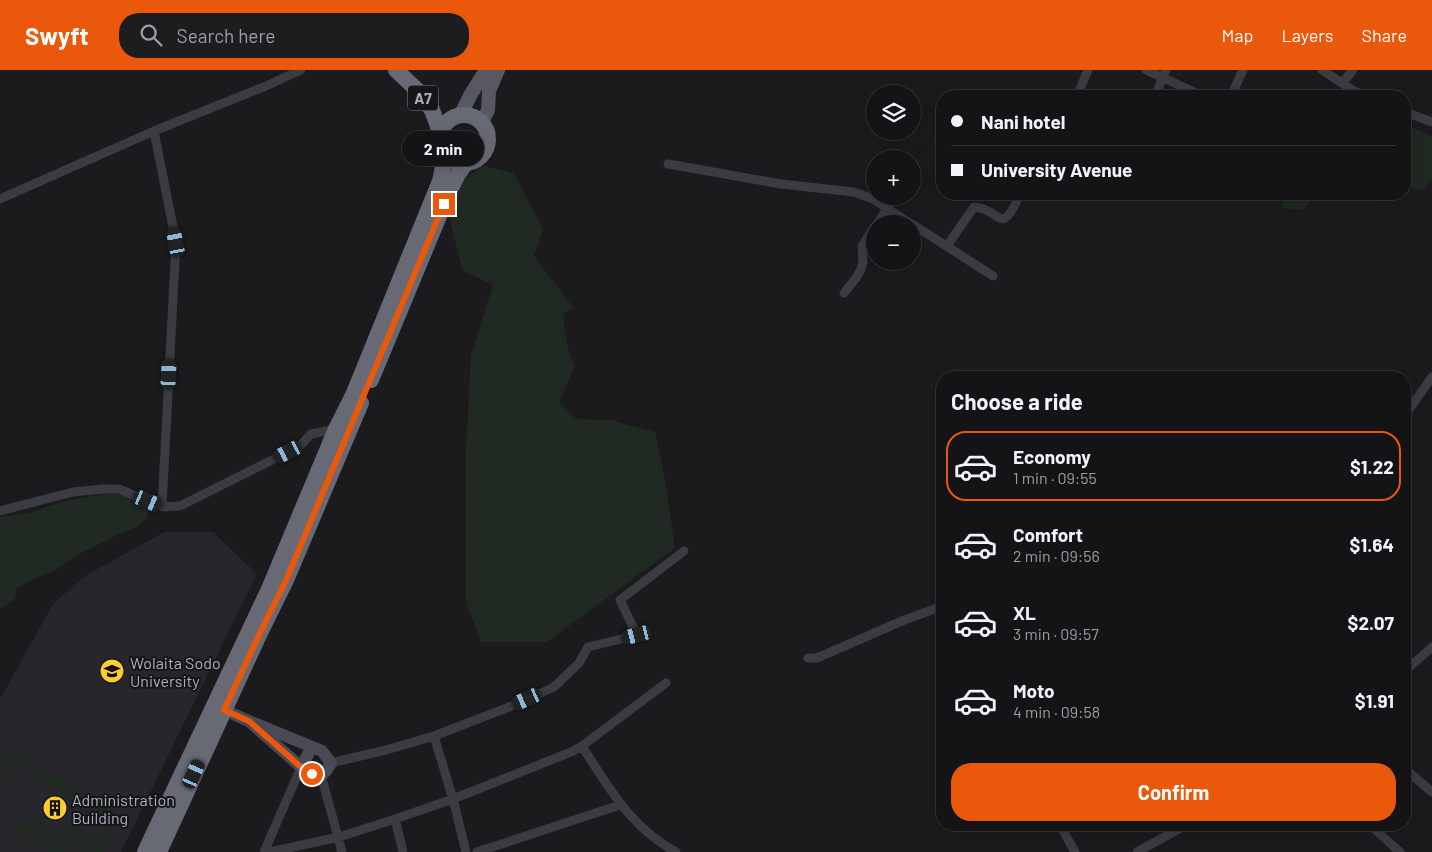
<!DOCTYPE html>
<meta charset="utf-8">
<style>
:root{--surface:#141416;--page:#1d1d1f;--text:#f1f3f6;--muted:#9d9ea1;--line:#333335;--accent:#ea580c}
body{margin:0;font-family:Barlow,sans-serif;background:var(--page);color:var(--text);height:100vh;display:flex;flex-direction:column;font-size:19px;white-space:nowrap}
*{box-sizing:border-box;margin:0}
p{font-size:16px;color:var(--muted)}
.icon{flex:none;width:28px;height:28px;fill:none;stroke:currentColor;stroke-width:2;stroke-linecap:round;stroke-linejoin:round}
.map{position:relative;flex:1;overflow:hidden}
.details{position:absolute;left:936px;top:301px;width:475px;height:460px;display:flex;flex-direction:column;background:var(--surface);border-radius:20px;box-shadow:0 5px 20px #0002,0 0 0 1px var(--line)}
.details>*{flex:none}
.banner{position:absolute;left:936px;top:20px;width:475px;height:110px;border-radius:20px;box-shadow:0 5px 20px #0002,0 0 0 1px var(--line);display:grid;align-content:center;height:110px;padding:0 15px;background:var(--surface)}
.buttons{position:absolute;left:866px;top:15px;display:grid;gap:10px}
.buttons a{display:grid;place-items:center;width:55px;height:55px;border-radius:50%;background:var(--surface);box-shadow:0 5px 20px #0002,0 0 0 1px var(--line);font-size:25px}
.end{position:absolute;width:22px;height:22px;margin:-11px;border:6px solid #ea580c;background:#fff;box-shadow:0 0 0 2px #fff}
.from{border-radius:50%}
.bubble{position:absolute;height:35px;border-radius:18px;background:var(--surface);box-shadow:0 5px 20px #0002,0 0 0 1px var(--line);font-size:16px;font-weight:700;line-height:35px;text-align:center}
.car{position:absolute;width:15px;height:30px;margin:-15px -8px;border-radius:6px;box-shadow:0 0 4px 1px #0007;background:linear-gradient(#222 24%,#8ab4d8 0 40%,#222 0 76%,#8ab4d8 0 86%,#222 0)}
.banner b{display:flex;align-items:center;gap:18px;height:48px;font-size:19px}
.banner b+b{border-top:1px solid var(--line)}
.banner i{width:12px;height:12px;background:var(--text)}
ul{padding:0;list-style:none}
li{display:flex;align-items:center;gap:15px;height:70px;margin:0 10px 8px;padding:0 5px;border:2px solid transparent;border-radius:20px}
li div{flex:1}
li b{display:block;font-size:19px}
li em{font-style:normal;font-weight:700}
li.active{border-color:var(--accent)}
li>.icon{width:45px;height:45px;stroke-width:1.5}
h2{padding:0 15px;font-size:22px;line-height:60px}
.action{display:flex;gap:10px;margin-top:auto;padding:10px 15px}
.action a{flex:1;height:58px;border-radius:20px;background:var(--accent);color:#fff;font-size:20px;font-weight:700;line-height:58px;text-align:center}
header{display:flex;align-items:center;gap:30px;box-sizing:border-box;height:70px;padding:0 25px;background:var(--accent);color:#fff}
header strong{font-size:24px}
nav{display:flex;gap:28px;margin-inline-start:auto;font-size:18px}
.search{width:350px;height:45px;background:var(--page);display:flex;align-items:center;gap:12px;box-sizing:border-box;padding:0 18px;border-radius:20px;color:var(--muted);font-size:19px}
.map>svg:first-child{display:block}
.built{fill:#27262a}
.green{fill:#202922}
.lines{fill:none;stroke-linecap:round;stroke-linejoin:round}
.street{stroke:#3b3c42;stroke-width:9}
.secondary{stroke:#494a53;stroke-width:12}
.primary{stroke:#575862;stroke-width:14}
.highway{stroke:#676974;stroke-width:16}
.route{stroke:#ea580c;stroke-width:6}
.labels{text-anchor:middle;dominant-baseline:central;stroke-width:4;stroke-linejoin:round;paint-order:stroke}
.shield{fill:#161518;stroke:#7f828c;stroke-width:1}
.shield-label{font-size:15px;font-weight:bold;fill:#acb0bd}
.poi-label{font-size:16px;fill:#acb0bd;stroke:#161518;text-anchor:start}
</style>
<header>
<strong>Swyft</strong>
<div class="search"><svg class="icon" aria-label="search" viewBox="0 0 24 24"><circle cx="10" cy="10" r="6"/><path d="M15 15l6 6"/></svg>Search here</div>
<nav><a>Map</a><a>Layers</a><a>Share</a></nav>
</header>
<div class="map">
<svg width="1432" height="782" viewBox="0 0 1432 782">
<rect width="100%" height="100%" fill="#1b1a1d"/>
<path class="built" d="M164,462h49l44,42 -136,278h-121v-153l53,-95 32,-28z"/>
<path class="green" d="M1405,55l27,11v44l-10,11 -17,-6z
M482,95l32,8 29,57 -9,26 39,51 -10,8 5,34 7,18 -16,35 17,17 35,1 44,12 10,47 10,69 -128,94h-66l-15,-39v-154l5,-94 22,-70 -30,-14 -15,-57 13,-32z
M1281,124h32l-8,16 -23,-2z
M113,423l16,3 20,9 -3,14 -8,7 -23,10 -39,20 -22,15 -21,8 -16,9 -2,11 -15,10v-92l29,-4 17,-6 23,-7z
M17,685h3l-20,32c0,-13 3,-28 17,-32z
M23,686l10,6 -6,9 -9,-6z
M37,695l35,21 -5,9 -35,-22z
M78,720l34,19 -6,9 -33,-20z
M114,742l4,2 1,3 -14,35h-14z
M35,747l18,12 -3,5 -19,-12z
M17,749l25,16 -6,8 -24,-16z
M70,754l23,14 4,-7 1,1 -6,11 -29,-17z
M57,757l33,20 -3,5 -33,-20z
M51,770l19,12h-19l-6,-3z"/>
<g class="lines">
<path class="street" d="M1146,0l57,26
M1322,0l32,21 11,5
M1342,13l11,-13
M1077,26l11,-26
M1155,26l11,-26
M1231,26l12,-26
M1405,42l27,10
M154,61l22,111 -14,265
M668,94l113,20 73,8 19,7 38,25
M0,129l154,-68 112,-45 35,-16
M877,154l10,-15
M912,154l81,52
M947,176l27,-39c27,1 26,33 46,-13
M844,223l12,-15 5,-9 2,-7 -1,-16 13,-20
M1405,345l27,-38
M0,441l73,-19 31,-3h15l43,18 18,-1 120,-60 11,-12 26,-5
M808,588h9l85,-37 40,-15
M1405,601l27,-24
M434,666l19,63 13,53
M582,676l84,-63
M331,693l55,-13 48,-14 80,-31 40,-18 25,-24 9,-16 49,-12 -17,-35 64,-49
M1405,699l27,23
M321,705l21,77
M395,749l8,33
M1060,755l15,27
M1370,755l30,27
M264,782l37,-85
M270,782l69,-15 56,-18 58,-20 118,-47 11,-6c27,42 49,82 94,106
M477,782l143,-47
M1137,782l49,-27"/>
<path class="secondary" d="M224,640l25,11 52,46
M249,651l73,30 9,12 -5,8 -5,4 -9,-1 -11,-7 11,-20"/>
<path class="primary" d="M461,44l10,-20 15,-24
M482,52l6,-12 1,-19 9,-21"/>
<path class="highway" d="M396,0l21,20 15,20 8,22
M440 69a24 24 0 1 1 48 0a24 24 0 1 1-48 0Z
M371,310l78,-188 9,-18 8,-11
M145,782l124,-263 67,-160 18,-36 86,-212 4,-19 -1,-11
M159,782l100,-217 28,-57 74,-175"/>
</g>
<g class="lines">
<path class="route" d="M312,704l-11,-7 -52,-46 -25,-11 35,-75 28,-57 157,-374"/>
</g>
<defs>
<symbol id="university-disc" viewBox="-11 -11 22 22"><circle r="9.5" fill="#ffcd31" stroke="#161518"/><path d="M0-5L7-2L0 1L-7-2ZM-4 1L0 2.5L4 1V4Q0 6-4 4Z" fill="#111"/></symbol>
<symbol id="building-disc" viewBox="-11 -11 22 22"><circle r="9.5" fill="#ffcd31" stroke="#161518"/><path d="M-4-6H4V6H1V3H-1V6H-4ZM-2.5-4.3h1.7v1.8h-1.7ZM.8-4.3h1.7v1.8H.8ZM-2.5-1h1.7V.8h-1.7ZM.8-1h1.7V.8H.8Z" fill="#111"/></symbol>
</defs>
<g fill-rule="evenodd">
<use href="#university-disc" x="98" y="587" width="28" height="28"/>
<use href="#building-disc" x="41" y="724" width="28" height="28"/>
</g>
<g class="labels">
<rect class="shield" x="408" y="15.5" width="30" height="25" rx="4"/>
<g class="shield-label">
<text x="423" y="28">A7</text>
</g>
<g class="poi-label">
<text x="130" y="592">Wolaita Sodo<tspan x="130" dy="18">University</tspan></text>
<text x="72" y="729">Administration<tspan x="72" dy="18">Building</tspan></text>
</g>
</g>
</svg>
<div class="buttons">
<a><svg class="icon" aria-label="layers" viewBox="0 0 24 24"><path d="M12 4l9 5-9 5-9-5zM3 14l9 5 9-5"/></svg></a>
<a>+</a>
<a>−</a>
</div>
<i class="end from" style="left:312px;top:704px"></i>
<i class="end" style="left:444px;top:134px"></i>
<div class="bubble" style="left:402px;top:61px;width:82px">2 min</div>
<i class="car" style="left:176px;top:172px;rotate:349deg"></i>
<i class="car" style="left:169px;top:304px;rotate:3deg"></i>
<i class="car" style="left:288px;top:382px;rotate:243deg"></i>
<i class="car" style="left:148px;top:431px;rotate:113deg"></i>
<i class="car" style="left:637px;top:565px;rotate:256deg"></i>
<i class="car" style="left:527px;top:629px;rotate:246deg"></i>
<i class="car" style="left:194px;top:704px;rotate:24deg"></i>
<div class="banner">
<b><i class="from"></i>Nani hotel</b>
<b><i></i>University Avenue</b>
</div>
<section class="details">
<h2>Choose a ride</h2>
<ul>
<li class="active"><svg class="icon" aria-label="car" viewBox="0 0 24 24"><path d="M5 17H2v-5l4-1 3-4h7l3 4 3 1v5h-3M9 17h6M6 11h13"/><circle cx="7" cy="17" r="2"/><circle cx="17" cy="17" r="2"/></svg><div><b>Economy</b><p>1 min · 09:55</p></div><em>$1.22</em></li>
<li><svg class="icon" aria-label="car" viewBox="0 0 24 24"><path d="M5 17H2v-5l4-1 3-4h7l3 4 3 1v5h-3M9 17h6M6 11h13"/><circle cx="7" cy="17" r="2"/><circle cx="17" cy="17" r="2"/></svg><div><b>Comfort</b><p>2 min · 09:56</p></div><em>$1.64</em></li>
<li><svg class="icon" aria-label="car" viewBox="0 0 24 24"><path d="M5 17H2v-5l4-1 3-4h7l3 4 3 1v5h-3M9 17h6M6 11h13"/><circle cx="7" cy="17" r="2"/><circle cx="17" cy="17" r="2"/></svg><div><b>XL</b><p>3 min · 09:57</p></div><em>$2.07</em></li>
<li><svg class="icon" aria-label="car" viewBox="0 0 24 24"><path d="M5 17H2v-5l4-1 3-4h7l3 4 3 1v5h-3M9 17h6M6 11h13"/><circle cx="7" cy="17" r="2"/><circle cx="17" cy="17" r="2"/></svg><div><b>Moto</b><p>4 min · 09:58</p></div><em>$1.91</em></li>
</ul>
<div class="action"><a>Confirm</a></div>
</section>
</div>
